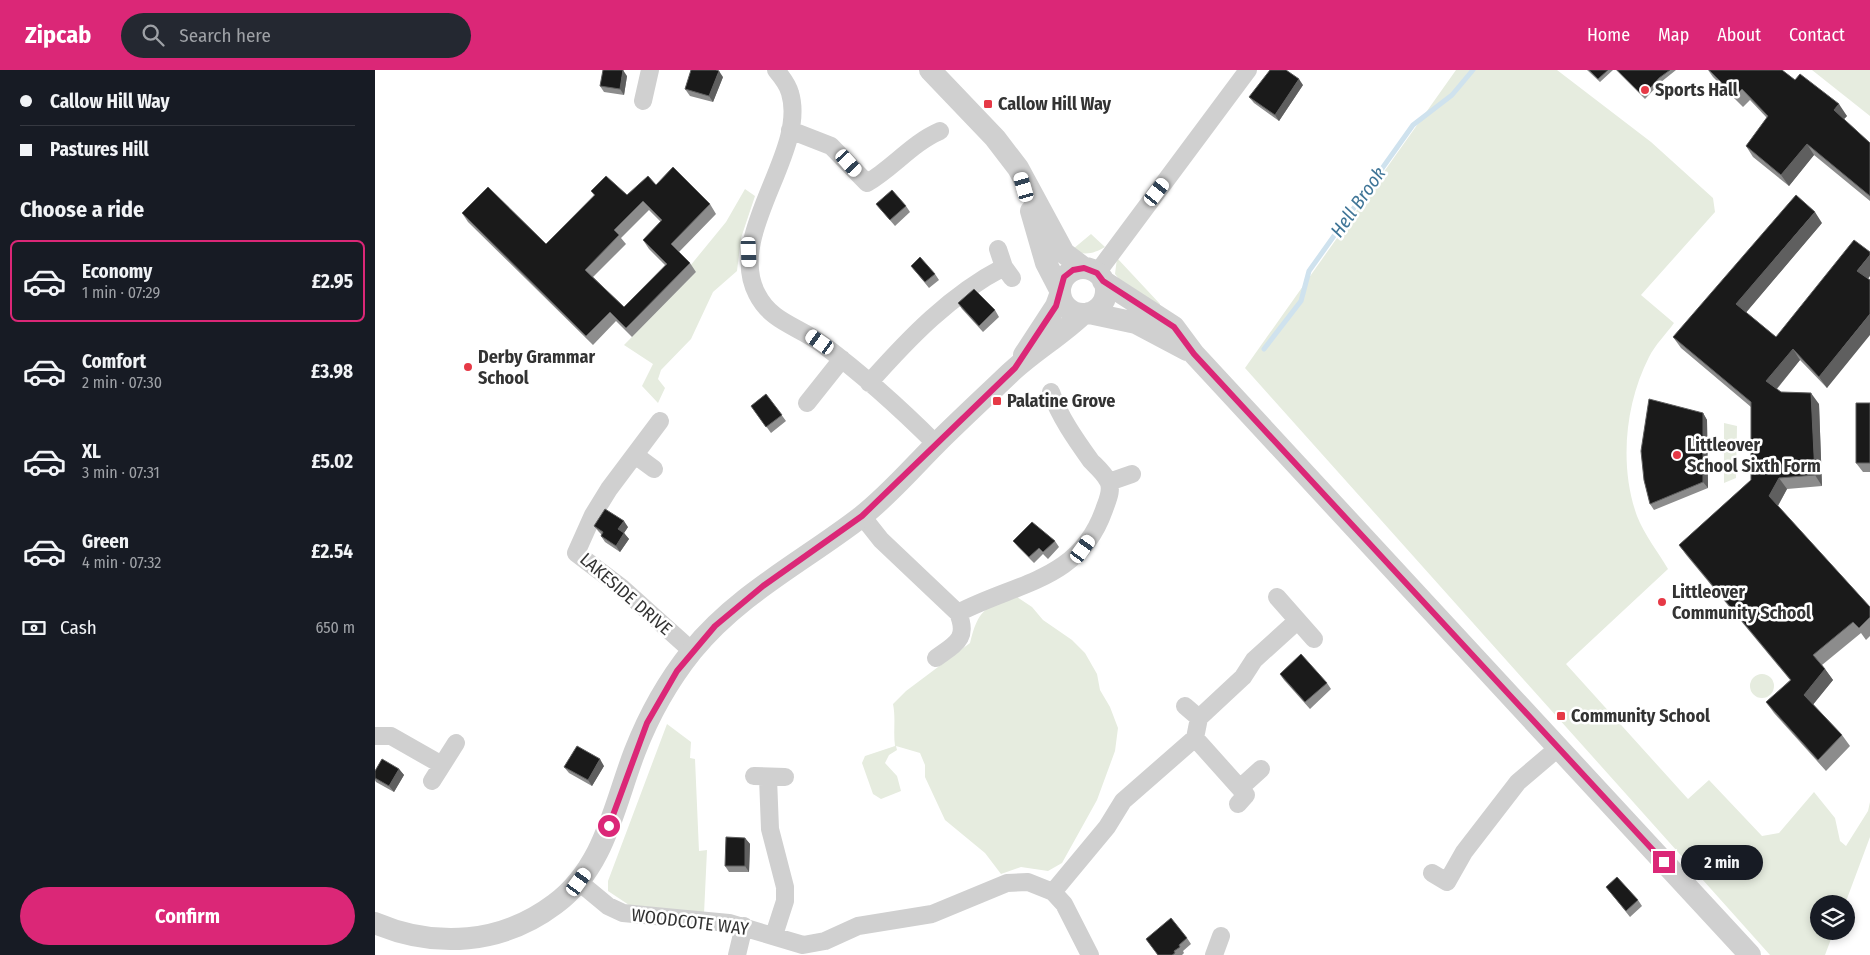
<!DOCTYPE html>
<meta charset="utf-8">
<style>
:root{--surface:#171b24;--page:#242831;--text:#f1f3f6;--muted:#9ea1a6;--line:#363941;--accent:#db2777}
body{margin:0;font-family:"Fira Sans Condensed",sans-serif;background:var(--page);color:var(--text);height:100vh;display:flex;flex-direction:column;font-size:19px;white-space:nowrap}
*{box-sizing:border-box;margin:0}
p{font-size:16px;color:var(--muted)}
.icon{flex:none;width:28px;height:28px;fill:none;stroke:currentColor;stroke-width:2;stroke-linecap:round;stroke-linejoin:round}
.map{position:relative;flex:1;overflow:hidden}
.drawer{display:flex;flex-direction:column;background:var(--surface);width:375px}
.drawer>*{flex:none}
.hud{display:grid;align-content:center;height:110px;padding:0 20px;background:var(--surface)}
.buttons{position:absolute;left:1435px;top:825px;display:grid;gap:10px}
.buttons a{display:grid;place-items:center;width:45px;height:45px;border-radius:50%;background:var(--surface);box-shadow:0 2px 8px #0003;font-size:25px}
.end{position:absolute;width:22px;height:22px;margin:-11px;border:6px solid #db2777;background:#fff;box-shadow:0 0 0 2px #fff}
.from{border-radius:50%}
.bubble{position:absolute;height:35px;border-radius:18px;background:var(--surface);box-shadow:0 2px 8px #0003;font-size:16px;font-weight:700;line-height:35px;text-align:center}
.car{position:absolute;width:15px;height:30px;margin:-15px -8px;border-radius:6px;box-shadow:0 0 4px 1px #0007;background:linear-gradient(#fff 24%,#345 0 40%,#fff 0 76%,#345 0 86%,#fff 0)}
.hud b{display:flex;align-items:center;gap:18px;height:48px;font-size:19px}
.hud b+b{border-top:1px solid var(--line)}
.hud i{width:12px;height:12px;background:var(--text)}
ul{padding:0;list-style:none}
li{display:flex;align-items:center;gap:15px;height:82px;margin:0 10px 8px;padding:0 10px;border:2px solid transparent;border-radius:8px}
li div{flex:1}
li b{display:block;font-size:19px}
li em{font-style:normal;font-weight:700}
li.active{border-color:var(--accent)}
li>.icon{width:45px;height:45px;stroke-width:1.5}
h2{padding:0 20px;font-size:22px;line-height:60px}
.pay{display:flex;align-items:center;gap:12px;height:55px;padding:0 20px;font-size:19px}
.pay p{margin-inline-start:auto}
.action{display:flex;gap:10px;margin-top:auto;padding:10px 20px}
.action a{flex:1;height:58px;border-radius:30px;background:var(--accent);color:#fff;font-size:20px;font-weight:700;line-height:58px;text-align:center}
header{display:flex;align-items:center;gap:30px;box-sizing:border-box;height:70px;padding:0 25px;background:var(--accent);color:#fff}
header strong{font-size:24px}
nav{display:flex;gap:28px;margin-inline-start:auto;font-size:18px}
.search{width:350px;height:45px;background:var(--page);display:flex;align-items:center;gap:12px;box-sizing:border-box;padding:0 18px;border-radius:28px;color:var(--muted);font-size:19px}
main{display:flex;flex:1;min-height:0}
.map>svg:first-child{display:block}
.green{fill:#e6ecdf}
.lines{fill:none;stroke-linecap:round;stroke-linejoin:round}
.stream{stroke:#cfe2ee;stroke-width:5}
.minor{stroke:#d0d0d0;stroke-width:18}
.tertiary{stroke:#d0d0d0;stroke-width:22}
.wall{fill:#8c8c8c;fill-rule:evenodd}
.shaded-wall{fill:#5f5f5f}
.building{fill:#1a1a1a;stroke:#5f5f5f;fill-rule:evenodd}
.route{stroke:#db2777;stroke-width:6}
.poi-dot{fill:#e63946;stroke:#fff;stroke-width:2}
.labels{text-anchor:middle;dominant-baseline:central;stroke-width:5;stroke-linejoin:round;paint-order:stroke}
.poi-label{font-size:18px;font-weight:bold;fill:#333;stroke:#fff;text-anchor:start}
.street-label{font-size:18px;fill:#333;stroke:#fff}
.water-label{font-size:19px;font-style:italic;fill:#3f7597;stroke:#fff}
</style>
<header>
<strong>Zipcab</strong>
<div class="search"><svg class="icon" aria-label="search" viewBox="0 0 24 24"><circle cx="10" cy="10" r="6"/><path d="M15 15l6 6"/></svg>Search here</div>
<nav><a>Home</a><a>Map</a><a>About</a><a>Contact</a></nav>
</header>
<main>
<section class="drawer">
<div class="hud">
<b><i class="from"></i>Callow Hill Way</b>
<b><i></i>Pastures Hill</b>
</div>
<h2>Choose a ride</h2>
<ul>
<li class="active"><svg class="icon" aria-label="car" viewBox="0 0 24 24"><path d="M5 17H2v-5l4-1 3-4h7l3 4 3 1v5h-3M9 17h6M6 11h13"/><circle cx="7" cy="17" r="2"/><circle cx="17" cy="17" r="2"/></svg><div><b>Economy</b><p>1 min · 07:29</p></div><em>£2.95</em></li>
<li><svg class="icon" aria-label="car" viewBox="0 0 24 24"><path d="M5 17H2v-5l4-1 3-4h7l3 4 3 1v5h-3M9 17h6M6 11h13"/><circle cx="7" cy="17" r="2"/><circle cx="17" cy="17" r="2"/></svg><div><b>Comfort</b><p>2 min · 07:30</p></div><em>£3.98</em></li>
<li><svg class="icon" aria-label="car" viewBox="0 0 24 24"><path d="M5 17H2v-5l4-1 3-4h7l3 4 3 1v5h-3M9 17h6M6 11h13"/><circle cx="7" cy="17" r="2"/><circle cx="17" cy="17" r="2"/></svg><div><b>XL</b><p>3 min · 07:31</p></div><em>£5.02</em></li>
<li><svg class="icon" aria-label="car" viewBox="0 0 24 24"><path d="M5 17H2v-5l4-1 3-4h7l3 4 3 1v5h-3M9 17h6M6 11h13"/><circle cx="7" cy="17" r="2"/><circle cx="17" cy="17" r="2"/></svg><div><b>Green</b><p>4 min · 07:32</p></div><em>£2.54</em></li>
</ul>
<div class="pay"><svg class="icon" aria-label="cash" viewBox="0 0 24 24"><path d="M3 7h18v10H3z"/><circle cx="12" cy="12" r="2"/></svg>Cash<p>650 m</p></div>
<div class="action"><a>Confirm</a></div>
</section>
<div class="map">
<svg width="1495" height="885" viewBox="0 0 1495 885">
<rect width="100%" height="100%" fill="#fff"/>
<path class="green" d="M1081,0h101l94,72 62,56 2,14 -74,83 33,28c-8,11 -19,22 -25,34 -24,47 -30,109 -12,159 7,18 21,36 31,53l-102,95 122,135 21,-19 53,56 17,-3 35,-41 21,26 5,23 6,5 22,-35 2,-9v35l-25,67h-26v27h15l-9,24h-55l-525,-587z
M1437,0h58v46z
M370,119l10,7 -14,42 -4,33 -24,21 -22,47 -30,31 -3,9 7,9 -7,15 -16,-17 11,-22 -29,-19 72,-73 -6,-6 36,-44z
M716,164l14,13c-10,6 -22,10 -32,2z
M742,188l43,46v3l-41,-28 -4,-5z
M1349,353l13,3 -1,52 -12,5z
M642,527l15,10 11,13 29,20 13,13 12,21 3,16 10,17 8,21 -3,23 -18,49 -35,63 -14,8 -27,-4 -20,7 -16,-21 -40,-33 -20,-43v-12l-5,-12 -24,-7 1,4 -8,5 -4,8 12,13 4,15 -20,8 -8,-5 -11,-31 3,-7 30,-10c-2,-15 1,-27 -2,-42l13,-13 64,-48c8,-33 15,-37 47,-46z
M1375 616a12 12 0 1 1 24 0a12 12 0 1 1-24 0Z
M292,654l24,18 -1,16 5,1 4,92 8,-1 -3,64 -72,-7 -24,-16v-10z"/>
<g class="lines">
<path class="stream" d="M889,279l37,-48 8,-30 104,-146 39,-30 21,-25"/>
<path class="minor" d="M401,0c5,6 12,15 14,23 18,59 -65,141 -33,201 14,28 41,32 65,50 40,30 78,64 114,100
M268,31l7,-31
M415,60l41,16 36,37c26,-15 45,-40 73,-52
M623,179l6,18 8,11
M722,203l151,-203
M494,313c40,-45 81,-88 135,-116
M432,333l35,-44
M285,351l-51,68 -16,26 -17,38 46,35 70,63
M260,385l19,14
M734,412l23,-8
M487,446l19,24 77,73c59,-31 121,-32 146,-103 3,-9 9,-20 4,-29 -4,-8 -11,-14 -17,-20 -15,-21 -32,-45 -40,-69
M902,527l37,42
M561,588c19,-14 33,-19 22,-45
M810,636l14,12
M0,666h16l51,29
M820,668l51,57 -8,9
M379,706l31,1
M393,708l2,51 15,58v14l-11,34
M57,711l24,-38
M865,718l21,-19
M1057,803l15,9 17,-30 54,-70 40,-34
M204,812l29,24 15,7 106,10 74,22 22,-4 33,-15 74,-12 75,-31 21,-1 25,10 11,12 26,51
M678,822l54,-65 16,-26 72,-63 4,-20 44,-41 11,-17 43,-39
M362,885l7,-29
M839,885l7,-19"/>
<path class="tertiary" d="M555,0l65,68 23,30 46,85 20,15
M656,141l15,52 14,27
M685 221a23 23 0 1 1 46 0a23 23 0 1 1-46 0Z
M728,211l71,46 20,27 556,601
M714,243l47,10 51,27
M649,285l32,-49 4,-11
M0,853c61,26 127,21 180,-19 50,-37 59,-99 80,-153 14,-36 33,-70 57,-100 46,-57 112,-90 169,-134 28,-22 51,-49 75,-73 24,-24 49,-47 73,-70 23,-22 51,-38 74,-60"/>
</g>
<path class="wall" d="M1212,0h26l-13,12z
M1241,0h60l-15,12 -16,17z
M1333,0h74l13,10 52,36 -3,3 26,24v58l-56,-46 -25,31 -36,-29 -7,-11 21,-28 -17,-18 -7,7 -30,-30z
M252,6l-3,19 -20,-3 -4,-6z
M348,7l-10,25 -23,-6 -5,-7z
M928,15l-24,36 -25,-18 -5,-6z
M281,115l54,19 6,10 -37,38 11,11 6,9 -64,65 -16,-16 -23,24 -125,-123 -6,-9 84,31 48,-49 -3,-4 36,4zM274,140l12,12 -18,18 6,9 16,16 -41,42 -31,-30 33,-33 -5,-6z
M501,134l30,2 4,6 -15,14z
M1447,153l-76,89 30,25 94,-61 -2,3 -41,109 -27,-28 -23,29 4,3 38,12 3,82 -35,3 -9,17 92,101v29l-4,4 -5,-7 -39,32 11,15 -20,24 29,31 8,11 -24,25 -52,-58 -8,-11 24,-22 -103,-124 -8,-11 72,-65v-73l-70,-59 -8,-11z
M536,196l24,8 4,6 -10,8z
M583,233l37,7 4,7 -16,15 -21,-23z
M391,324l20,27 -15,12 -20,-27z
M1495,333v69h-7l-7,-9z
M1328,343l4,7 1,68 -54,22 -4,-6z
M219,456l34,1 -4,6 5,6 -9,13 -15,-10 -4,-6 1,-1 -3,-3z
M638,471h42l4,6 -11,12 -5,-5 -9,9 -16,-16z
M905,604l47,9 4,6 -21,20 -26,-29z
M229,696l-12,20 -23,-13 -5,-6z
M24,699l5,6 -10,17 -18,-10 -1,-2v-9z
M370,768l5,6 -1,28h-20l-4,-6z
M1231,817l32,13 4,6 -12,11z
M812,868l4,6 -8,7 1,2 -2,2h-24l-12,-16z"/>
<path class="shaded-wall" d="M248,0l4,6 -3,19 -4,-6z
M344,1l4,6 -10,25 -4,-6z
M924,9l4,6 -24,36 -4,-6z
M1464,34l8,12 -5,5 -8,-11z
M1432,74l7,11 -25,31 -8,-11z
M1440,142l7,11 -78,92 -8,-11z
M1495,185v21l-5,6 -8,-11z
M1495,244v21l-43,53 -8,-11z
M1418,279l7,11 -26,32 -8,-11z
M1436,323l8,11 3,82 -7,-11z
M1328,343l4,7 1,68 -5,-6z
M1404,408l8,11 -10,18 -8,-11z
M249,451l4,6 -4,6 5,6 -9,13 -4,-6 2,-17z
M1450,599l8,11 -21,26 -8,-11z
M225,689l4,7 -12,20 -4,-6z
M24,699l5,6 -10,17 -5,-6z
M370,768l5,6 -1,28 -4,-6z"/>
<path class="building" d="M228,0h20l-3,19 -20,-3z
M316,0h25l3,1 -10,25 -24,-7z
M895,0h16l13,9 -24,36 -26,-18z
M1214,0h19l-10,9z
M1242,0h53l-11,8 -16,18z
M1334,0h73l13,10 5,-6 39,30 -5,6 36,33v53l-63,-52 -26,31 -35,-29 22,-30 -26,-27 -7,7z
M298,97l37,37 -39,40 19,19 -64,65 -16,-16 -24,24 -124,-123 26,-26 58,57 49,-49 -4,-4 15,-15 21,19 21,-19 8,9zM268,131l19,19 -19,20 24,24 -43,43 -39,-37 34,-35 -5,-5z
M517,120l14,16 -16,14 -14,-16z
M1421,125l19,17 -79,92 40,33 78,-97 16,12v3l-13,16 13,9v34l-51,63 -26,-28 -27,32 15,11 30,1 4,82 -36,3 -10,18 101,111v10l-11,11 -6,-6 -40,33 12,14 -21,26 38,40 -24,25 -52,-58 25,-22 -112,-135 72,-65v-78l-78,-65z
M545,187l15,17 -10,8 -14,-16z
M599,219l21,21 -16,16 -21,-23z
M391,324l16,21 -16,12 -15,-21z
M1274,329l54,14v69l-53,22 -6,-24 -3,-29z
M1481,333h14v60h-14z
M230,439l19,12 -6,8 6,4 -8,13 -15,-10 2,-4 -9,-6z
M657,452l23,19 -12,11 -4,-4 -10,9 -16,-16z
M926,584l26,29 -22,19 -25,-28z
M202,676l23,13 -12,21 -24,-13z
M7,689l17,10 -10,17 -14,-8v-7z
M351,767l19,1v28h-20z
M1242,807l21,23 -12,11 -20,-24z
M796,848l16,20 -8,7 1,2 -6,4 1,2 -3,2h-14l-12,-16z"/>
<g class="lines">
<path class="route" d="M234,756l38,-103 30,-52 38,-45 48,-40 99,-70 153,-148 41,-62 8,-29 9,-7 11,-2 13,5 6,8 71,46 20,27 470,508"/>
</g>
<g class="poi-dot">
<circle cx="1270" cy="20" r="5"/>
<rect x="608" y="29" width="10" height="10" rx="2.5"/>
<circle cx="93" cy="297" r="5"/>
<rect x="617" y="326" width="10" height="10" rx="2.5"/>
<circle cx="1302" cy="385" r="5"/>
<circle cx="1287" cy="532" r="5"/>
<rect x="1181" y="641" width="10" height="10" rx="2.5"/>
</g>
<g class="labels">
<g class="poi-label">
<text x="1280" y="20">Sports Hall</text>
<text x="623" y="34">Callow Hill Way</text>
<text x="103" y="287">Derby Grammar<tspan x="103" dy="21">School</tspan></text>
<text x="632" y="331">Palatine Grove</text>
<text x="1312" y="375">Littleover<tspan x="1312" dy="21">School Sixth Form</tspan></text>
<text x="1297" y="522">Littleover<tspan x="1297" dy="21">Community School</tspan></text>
<text x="1196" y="646">Community School</text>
</g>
<g class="street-label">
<text transform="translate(251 524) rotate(41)">LAKESIDE DRIVE</text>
<text transform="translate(315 852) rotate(7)">WOODCOTE WAY</text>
</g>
<g class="water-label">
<text transform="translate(983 132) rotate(-55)">Hell Brook</text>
</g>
</g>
</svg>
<div class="buttons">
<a><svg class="icon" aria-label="layers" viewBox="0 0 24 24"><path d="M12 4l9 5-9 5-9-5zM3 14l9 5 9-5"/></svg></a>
</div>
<i class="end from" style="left:234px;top:756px"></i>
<i class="end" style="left:1289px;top:792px"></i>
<div class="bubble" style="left:1306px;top:775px;width:82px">2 min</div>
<i class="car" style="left:474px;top:93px;rotate:138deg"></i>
<i class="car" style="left:649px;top:117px;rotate:344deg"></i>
<i class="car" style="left:782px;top:122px;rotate:37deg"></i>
<i class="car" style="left:374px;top:182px;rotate:178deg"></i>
<i class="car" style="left:445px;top:272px;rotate:305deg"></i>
<i class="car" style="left:708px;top:479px;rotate:36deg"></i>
<i class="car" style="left:204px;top:812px;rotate:36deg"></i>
</div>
</main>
